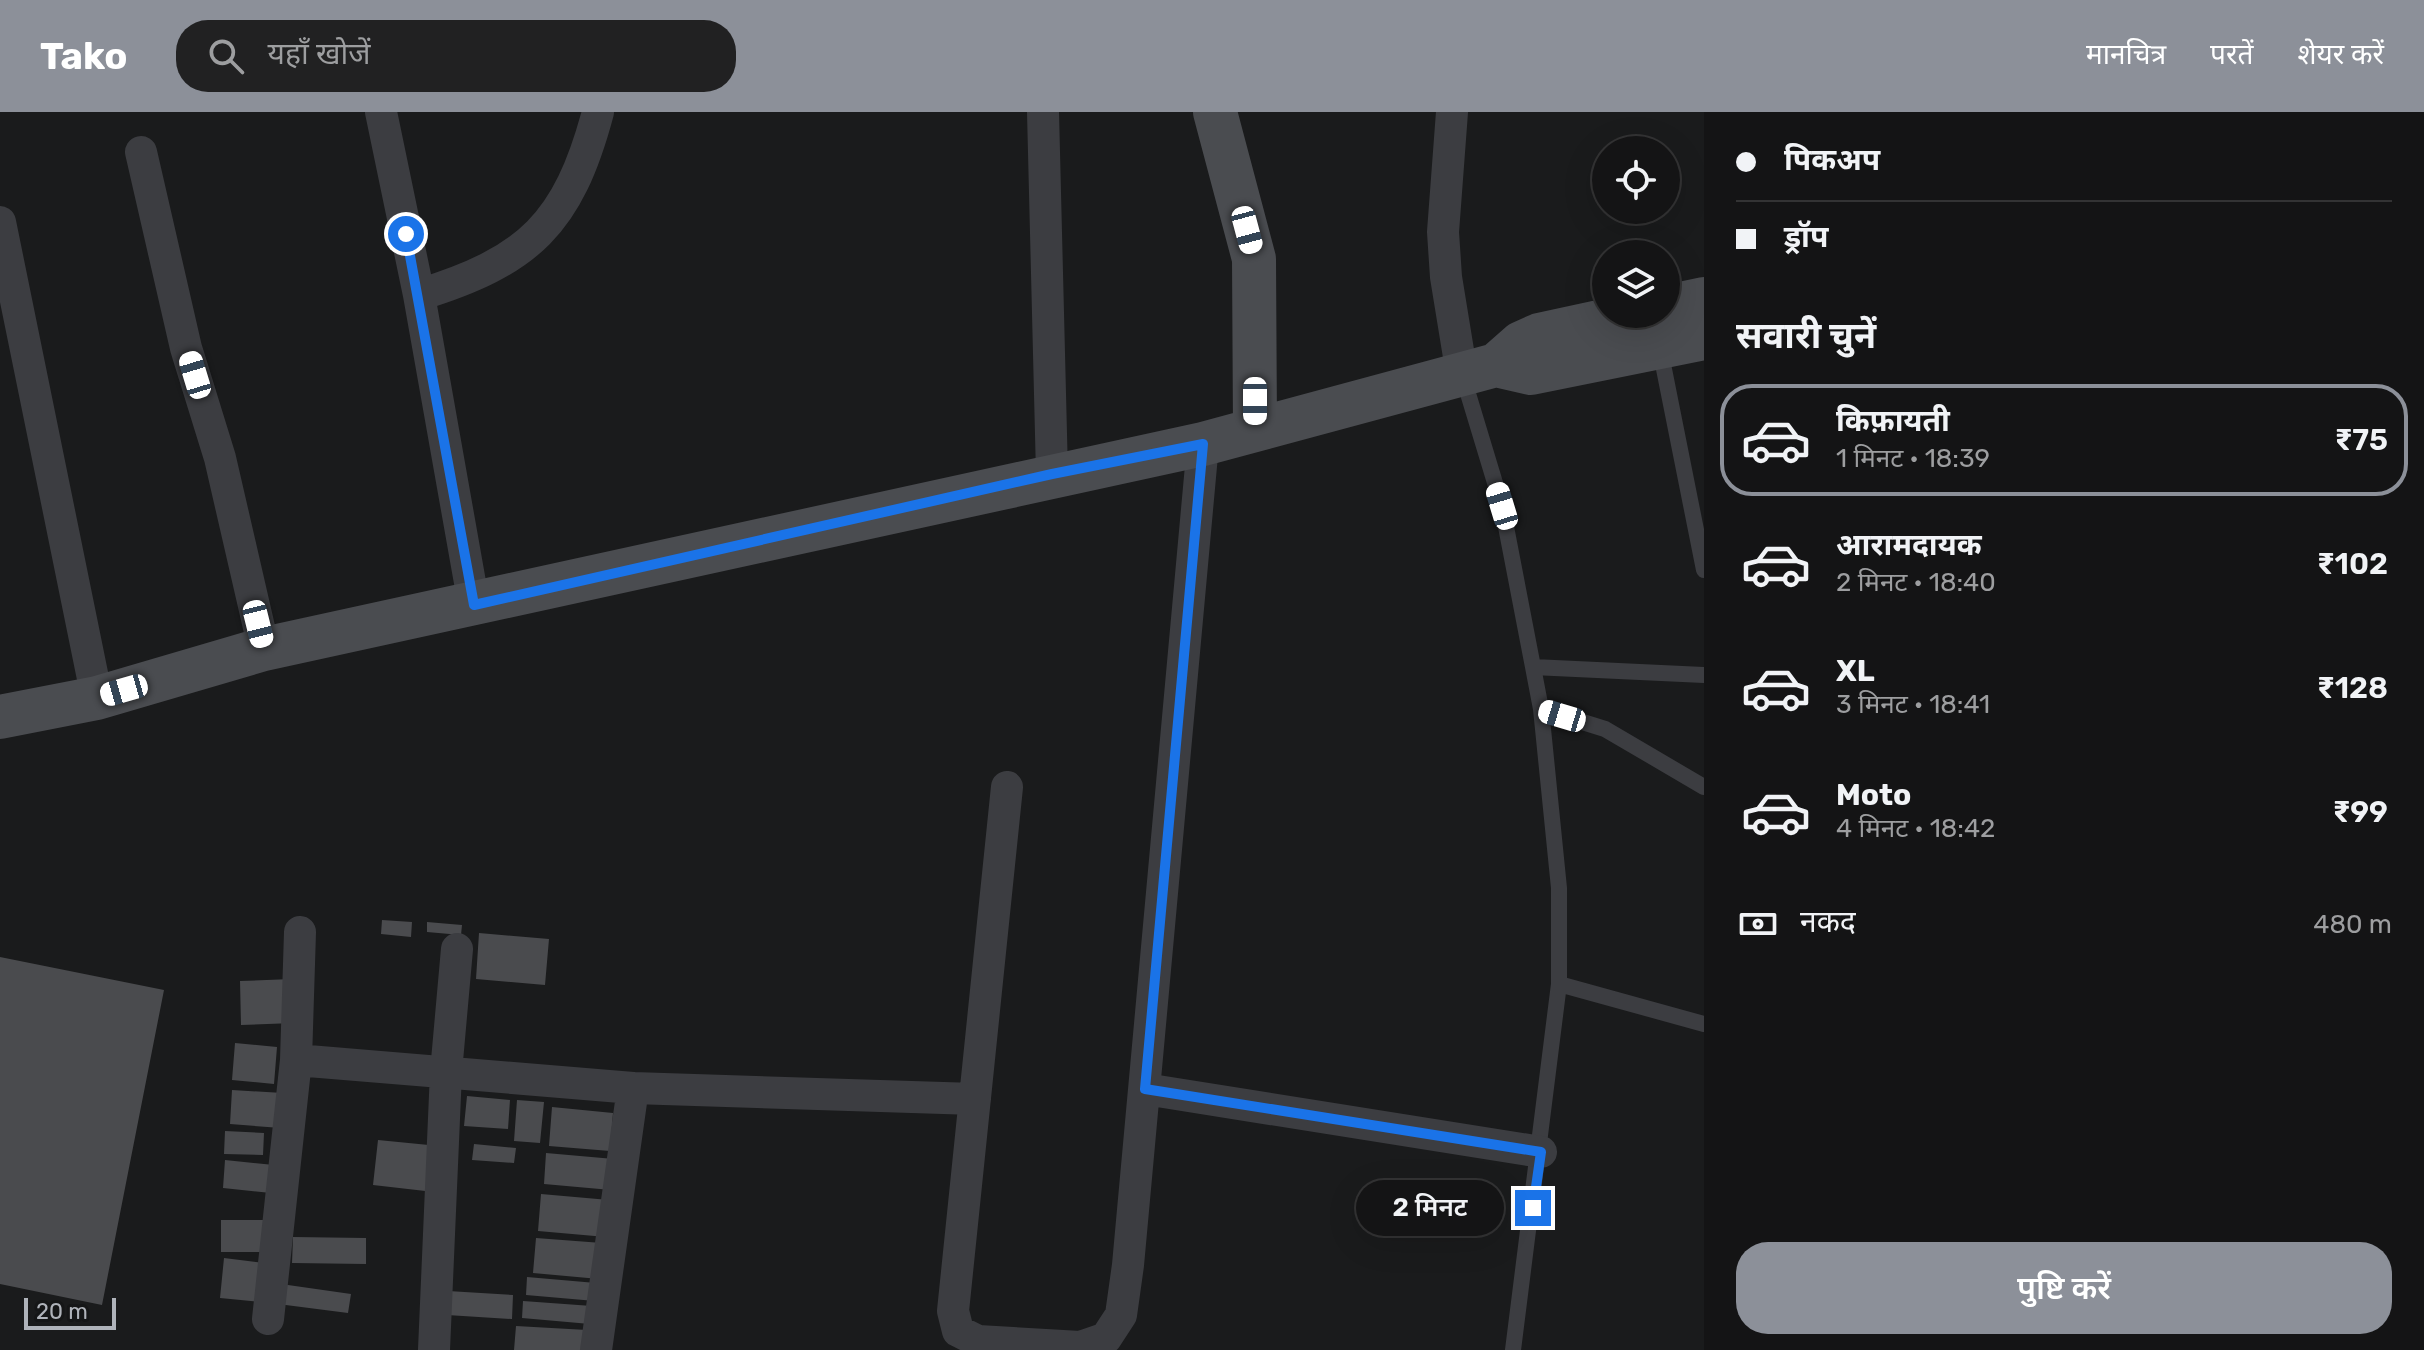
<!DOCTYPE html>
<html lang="hi">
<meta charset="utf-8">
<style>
:root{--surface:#141415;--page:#212122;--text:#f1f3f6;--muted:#9d9ea0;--line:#333334;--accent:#8c9099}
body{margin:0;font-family:Rubik,"Noto Sans Devanagari",sans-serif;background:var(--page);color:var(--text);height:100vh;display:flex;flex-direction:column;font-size:30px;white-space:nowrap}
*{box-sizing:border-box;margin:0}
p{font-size:26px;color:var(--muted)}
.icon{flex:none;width:44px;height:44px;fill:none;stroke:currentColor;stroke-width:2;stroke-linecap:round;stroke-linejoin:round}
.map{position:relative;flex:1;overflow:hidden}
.details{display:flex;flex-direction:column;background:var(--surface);width:720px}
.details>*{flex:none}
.hud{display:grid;align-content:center;height:176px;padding:0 32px;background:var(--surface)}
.buttons{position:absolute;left:1592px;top:24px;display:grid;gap:16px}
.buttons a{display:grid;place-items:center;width:88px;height:88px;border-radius:50%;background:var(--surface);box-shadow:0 8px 32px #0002,0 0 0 2px var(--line);font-size:40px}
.scale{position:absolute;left:24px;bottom:20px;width:92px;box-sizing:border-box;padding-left:8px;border:4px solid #afb3ba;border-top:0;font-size:22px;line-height:28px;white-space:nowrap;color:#afb3ba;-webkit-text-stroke:6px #151617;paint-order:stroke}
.end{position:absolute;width:36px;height:36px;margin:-18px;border:10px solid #1a73e8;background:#fff;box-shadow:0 0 0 4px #fff}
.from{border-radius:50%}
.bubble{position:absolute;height:56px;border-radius:28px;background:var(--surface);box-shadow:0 8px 32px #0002,0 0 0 2px var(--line);font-size:26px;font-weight:600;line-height:56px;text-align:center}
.car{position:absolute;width:24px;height:48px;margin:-24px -12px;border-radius:10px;box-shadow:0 0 6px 2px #0007;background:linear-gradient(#fff 24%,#345 0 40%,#fff 0 76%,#345 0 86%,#fff 0)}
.hud b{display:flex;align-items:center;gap:28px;height:76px;font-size:30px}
.hud b+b{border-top:2px solid var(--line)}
.hud i{width:20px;height:20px;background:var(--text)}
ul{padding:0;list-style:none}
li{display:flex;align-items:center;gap:24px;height:112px;margin:0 16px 12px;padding:0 16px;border:4px solid transparent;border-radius:32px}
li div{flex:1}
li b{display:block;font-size:30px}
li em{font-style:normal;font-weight:600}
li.selected{border-color:var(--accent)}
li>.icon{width:72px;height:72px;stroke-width:1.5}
h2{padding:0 32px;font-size:36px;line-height:96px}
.pay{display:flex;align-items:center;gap:20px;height:88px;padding:0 32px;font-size:30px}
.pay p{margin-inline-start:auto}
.action{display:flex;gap:16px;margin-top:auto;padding:16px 32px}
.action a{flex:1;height:92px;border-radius:32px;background:var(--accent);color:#fff;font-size:32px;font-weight:600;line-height:92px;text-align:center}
header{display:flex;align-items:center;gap:48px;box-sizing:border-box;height:112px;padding:0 40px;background:var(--accent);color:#fff}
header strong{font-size:38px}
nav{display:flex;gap:44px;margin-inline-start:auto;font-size:28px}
.search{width:560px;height:72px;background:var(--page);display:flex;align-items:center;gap:20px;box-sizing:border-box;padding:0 28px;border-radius:32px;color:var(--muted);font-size:30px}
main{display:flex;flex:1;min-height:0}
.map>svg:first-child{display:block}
.building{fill:#4a4b4e}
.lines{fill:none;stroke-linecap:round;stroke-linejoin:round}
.lane{stroke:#3c3d41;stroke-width:16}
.street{stroke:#3c3d41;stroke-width:32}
.secondary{stroke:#4a4c50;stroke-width:44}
.route{stroke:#1a73e8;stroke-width:10}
</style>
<header>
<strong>Tako</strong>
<div class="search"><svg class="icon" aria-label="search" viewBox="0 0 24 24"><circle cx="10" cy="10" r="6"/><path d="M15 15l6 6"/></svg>यहाँ खोजें</div>
<nav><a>मानचित्र</a><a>परतें</a><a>शेयर करें</a></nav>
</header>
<main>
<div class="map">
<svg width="1704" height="1238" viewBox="0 0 1704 1238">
<rect width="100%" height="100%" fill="#1a1b1c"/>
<path class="building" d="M382,808l30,2 -1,15 -30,-3z
M427,810l35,3 -1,10 -34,-3z
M479,821l70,6 -4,46 -69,-6z
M0,845l164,33 -62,315 -102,-21z
M292,867l2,44 -53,2 -1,-44z
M235,931l42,4 -3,37 -42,-4z
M232,978l51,3 -2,35 -51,-4z
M467,984l43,4 -2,29 -44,-3z
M517,988l27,2 -4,41 -26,-2z
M552,995l61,6 -3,38 -61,-5z
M225,1019l39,2 -1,22 -39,-1z
M378,1028l61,6 -5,46 -61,-7z
M474,1032l42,4 -2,15 -42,-3z
M546,1041l68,6 -3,31 -67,-6z
M225,1048l49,5 -3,28 -48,-5z
M541,1082l68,6 -3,37 -68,-6z
M221,1108h46v32h-46z
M293,1125l73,1v26l-74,-1z
M536,1126l66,5 -3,36 -66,-6z
M224,1146l40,5 -4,39 -40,-4z
M527,1165l69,6 -1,18 -69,-6z
M281,1172l70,10 -3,19 -70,-9z
M448,1179l65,4 -1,24 -65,-4z
M523,1189l69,5 -2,18 -68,-6z
M516,1214l71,4 -2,20h-71z"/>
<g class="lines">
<path class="lane" d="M1660,237l44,221
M1463,265l39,129 31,161 8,42 18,179v96l-46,366
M1533,555l171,8
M1541,597l64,20 99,58
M1559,872l145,40"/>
<path class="street" d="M381,0l38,183 55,310
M1043,0l9,362
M1452,0l-9,120 3,45 16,98
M141,40l45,196 34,110 44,191
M0,110l97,476
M419,183c110,-34 149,-71 179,-183
M1007,675l-54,524 5,20 20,10 102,6 26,-9 15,-23 7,-50 75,-821
M296,948l337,28
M1145,977l396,63
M268,1207l28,-259 4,-128
M434,1238l12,-278 11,-123
M596,1238l37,-262 342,11"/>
<path class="secondary" d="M1215,0l39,147 1,170
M1666,195l38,-8
M1496,253l35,8 173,-35
M0,605l97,-19 167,-49 939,-205 293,-79 25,-22 18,-8 97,-21"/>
</g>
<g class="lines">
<path class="route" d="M406,122l68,371 578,-131 151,-30 -58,645 396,63 -8,56"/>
</g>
</svg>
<div class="buttons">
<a><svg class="icon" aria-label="locate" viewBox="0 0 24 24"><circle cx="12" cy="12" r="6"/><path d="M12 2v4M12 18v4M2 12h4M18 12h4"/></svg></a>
<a><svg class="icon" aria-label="layers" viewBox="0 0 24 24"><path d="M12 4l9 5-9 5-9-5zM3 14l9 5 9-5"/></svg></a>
</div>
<div class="scale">20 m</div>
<i class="end from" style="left:406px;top:122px"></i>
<i class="end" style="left:1533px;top:1096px"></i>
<div class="bubble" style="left:1356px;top:1068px;width:148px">2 मिनट</div>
<i class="car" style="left:1247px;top:118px;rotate:165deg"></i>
<i class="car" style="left:195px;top:263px;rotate:343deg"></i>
<i class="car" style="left:1255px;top:289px;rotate:180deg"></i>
<i class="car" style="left:1502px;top:394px;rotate:343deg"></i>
<i class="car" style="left:258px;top:512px;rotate:166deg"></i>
<i class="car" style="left:124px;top:578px;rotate:254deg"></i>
<i class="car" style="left:1562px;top:604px;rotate:287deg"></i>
</div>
<section class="details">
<div class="hud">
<b><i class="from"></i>पिकअप</b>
<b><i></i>ड्रॉप</b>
</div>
<h2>सवारी चुनें</h2>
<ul>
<li class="selected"><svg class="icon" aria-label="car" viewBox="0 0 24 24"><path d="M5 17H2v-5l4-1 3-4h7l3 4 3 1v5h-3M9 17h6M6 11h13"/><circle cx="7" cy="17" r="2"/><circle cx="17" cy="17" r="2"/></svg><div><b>किफ़ायती</b><p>1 मिनट · 18:39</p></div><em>₹75</em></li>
<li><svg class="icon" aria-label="car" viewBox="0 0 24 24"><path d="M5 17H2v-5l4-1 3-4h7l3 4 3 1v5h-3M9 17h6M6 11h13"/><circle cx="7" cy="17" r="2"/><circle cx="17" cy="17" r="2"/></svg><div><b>आरामदायक</b><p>2 मिनट · 18:40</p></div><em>₹102</em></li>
<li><svg class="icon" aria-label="car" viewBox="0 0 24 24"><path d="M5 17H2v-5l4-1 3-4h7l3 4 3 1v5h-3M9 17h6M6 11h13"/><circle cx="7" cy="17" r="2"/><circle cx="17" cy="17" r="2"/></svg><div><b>XL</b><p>3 मिनट · 18:41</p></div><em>₹128</em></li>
<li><svg class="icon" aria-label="car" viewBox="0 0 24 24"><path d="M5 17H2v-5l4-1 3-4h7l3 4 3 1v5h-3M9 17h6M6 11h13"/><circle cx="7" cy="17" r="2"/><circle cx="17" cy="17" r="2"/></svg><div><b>Moto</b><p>4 मिनट · 18:42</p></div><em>₹99</em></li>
</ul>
<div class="pay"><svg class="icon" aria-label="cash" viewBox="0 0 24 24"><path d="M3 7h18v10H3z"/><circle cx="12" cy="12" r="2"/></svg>नकद<p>480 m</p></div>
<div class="action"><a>पुष्टि करें</a></div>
</section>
</main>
